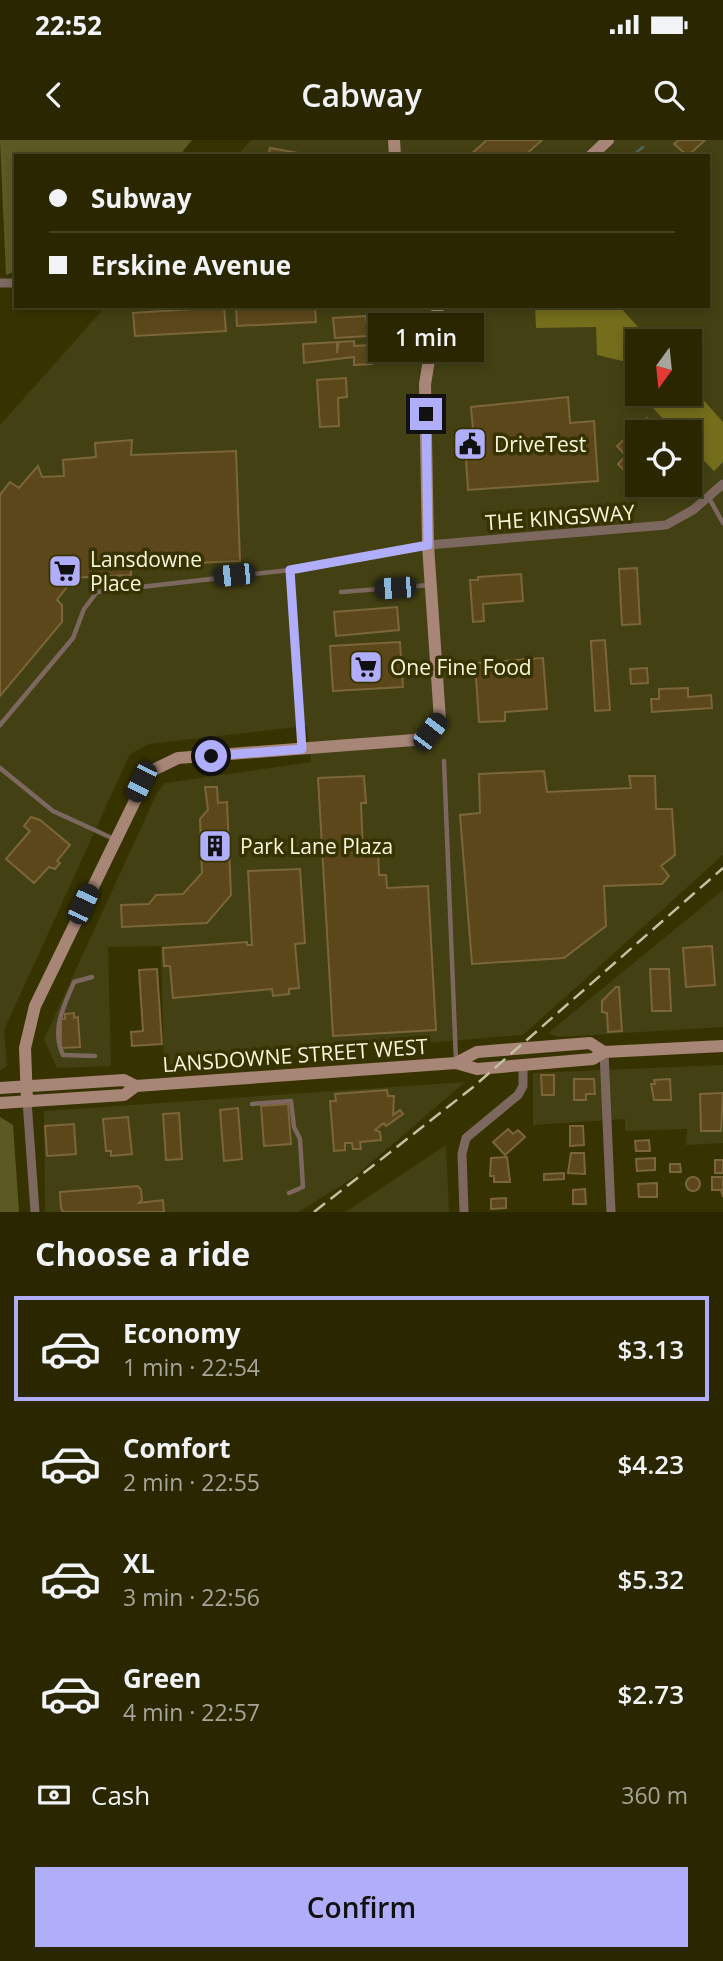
<!DOCTYPE html>
<meta charset="utf-8">
<style>
:root{--surface:#292600;--page:#312e0a;--text:#f1f3f6;--muted:#a5a599;--line:#454322;--accent:#b0aefa}
body{margin:0;font-family:"Open Sans",sans-serif;background:var(--page);color:var(--text);height:100vh;display:flex;flex-direction:column;font-size:26px;white-space:nowrap}
*{box-sizing:border-box;margin:0}
p{font-size:23px;color:var(--muted)}
.icon{flex:none;width:38px;height:38px;fill:none;stroke:currentColor;stroke-width:2;stroke-linecap:round;stroke-linejoin:round}
.map{position:relative;height:1072px;overflow:hidden}
.panel{display:flex;flex-direction:column;background:var(--surface);flex:1}
.panel>*{flex:none}
.banner{position:absolute;left:14px;top:14px;width:696px;height:154px;border-radius:0px;box-shadow:0 4px 10px #0003,0 0 0 2px var(--line);display:grid;align-content:center;height:154px;padding:0 35px;background:var(--surface)}
.needle{width:46px;rotate:195deg}
.controls{position:absolute;left:625px;top:189px;display:grid;gap:14px}
.controls a{display:grid;place-items:center;width:77px;height:77px;border-radius:0px;background:var(--surface);box-shadow:0 4px 10px #0003,0 0 0 2px var(--line);font-size:35px}
.end{position:absolute;width:32px;height:32px;margin:-16px;border:9px solid #b0aefa;background:#111;box-shadow:0 0 0 4px #111}
.from{border-radius:50%}
.bubble{position:absolute;height:49px;border-radius:0px;background:var(--surface);box-shadow:0 4px 10px #0003,0 0 0 2px var(--line);font-size:23px;font-weight:600;line-height:49px;text-align:center}
.car{position:absolute;width:21px;height:42px;margin:-21px -10px;border-radius:9px;box-shadow:0 0 5px 2px #0007;background:linear-gradient(#222 24%,#8ab4d8 0 40%,#222 0 76%,#8ab4d8 0 86%,#222 0)}
.banner b{display:flex;align-items:center;gap:24px;height:66px;font-size:26px}
.banner b+b{border-top:2px solid var(--line)}
.banner i{width:18px;height:18px;background:var(--text)}
ul{padding:0;list-style:none}
li{display:flex;align-items:center;gap:21px;height:105px;margin:0 14px 10px;padding:0 21px;border:4px solid transparent;border-radius:0px}
li div{flex:1}
li b{display:block;font-size:26px}
li em{font-style:normal;font-weight:600}
li.selected{border-color:var(--accent)}
li>.icon{width:63px;height:63px;stroke-width:1.5}
h2{padding:0 35px;font-size:32px;line-height:84px}
.pay{display:flex;align-items:center;gap:18px;height:77px;padding:0 35px;font-size:26px}
.pay p{margin-inline-start:auto}
.cta{display:flex;gap:14px;margin-top:auto;padding:14px 35px}
.cta a{flex:1;height:80px;border-radius:0px;background:var(--accent);color:#111;font-size:28px;font-weight:600;line-height:80px;text-align:center}
.status{display:flex;justify-content:space-between;align-items:center;height:49px;padding:0 35px;background:var(--surface);direction:ltr}
.status svg{height:19px;fill:currentColor}
header{display:flex;justify-content:space-between;align-items:center;height:91px;padding:0 35px;background:var(--surface);font-size:32px;font-weight:600}
.map>svg:first-child{display:block}
.built{fill:#434013;fill-rule:evenodd}
.green{fill:#5d5925}
.forest{fill:#746d1c}
.lines{fill:none;stroke-linecap:round;stroke-linejoin:round}
.stream{stroke:#526556;stroke-width:2.5}
.building{fill:#5c471a;stroke:#7b6639;stroke-width:2}
.lane{stroke:#7d685f;stroke-width:4.5}
.street{stroke:#7d685f;stroke-width:9}
.secondary{stroke:#a78677;stroke-width:12}
.rail{stroke:#c3c1a1;stroke-width:2.5;stroke-dasharray:14 7;stroke-linecap:butt}
.route{stroke:#b0aefa;stroke-width:9}
.labels{text-anchor:middle;dominant-baseline:central;stroke-width:7;stroke-linejoin:round;paint-order:stroke}
.poi-label{font-size:21px;fill:#f7f6dc;stroke:#373300;text-anchor:start}
.street-label{font-size:21px;fill:#f7f6dc;stroke:#373300}
</style>
<div class="status"><b>22:52</b><svg viewBox="0 0 49 12"><path d="M0 12V9h3v3zM5 12V6h3v6zM10 12V3h3v9zM15 12V0h3v12zM26 1h20v11H26zM47 4h2v5h-2z"/></svg></div>
<header><svg class="icon" aria-label="back" viewBox="0 0 24 24"><path d="M15 5l-7 7 7 7"/></svg>Cabway<svg class="icon" aria-label="search" viewBox="0 0 24 24"><circle cx="10" cy="10" r="6"/><path d="M15 15l6 6"/></svg></header>
<div class="map">
<svg width="723" height="1072" viewBox="0 0 723 1072">
<rect width="100%" height="100%" fill="#373300"/>
<path class="built" d="M251,0h472v715l-200,180 -359,30 -3,-119 -53,1 3,119 -54,2 -13,-29 113,-246 8,-10 146,-21 -4,-36 -158,18 -19,10 -126,276 3,36 -7,5v-646l106,-119h603v-150h-472zM637,201h53v53h-53zM637,292h53v53h-53z
M723,750v137l-165,10 -10,-4z
M723,925v78l-37,2 1,-16 -62,2v-12l-92,6v-52z
M465,942l-112,96 -55,34h-253l-1,-101z
M446,1005l3,67h-104l8,-5z"/>
<path class="green" d="M0,0h192l-13,16h-163v115l-10,4z
M0,977l13,8 6,87h-19z"/>
<path class="forest" d="M535,166h84l32,35h-14v28l-2,-5 -38,-9 -1,-28 -60,1z
M690,245l33,37v40l-9,9 -24,-25v-14h-14l-26,-27 -4,-11h44z"/>
<g class="lines">
<path class="stream" d="M632,16l11,-9"/>
</g>
<path class="building" d="M487,0h55l-18,16h-55z
M679,0h26l-17,16 -14,-12z
M270,8l40,7v1h-42z
M236,166h79l1,16 -79,4z
M224,167l2,24 -91,5 -2,-23z
M366,176l2,20 -33,2 -2,-20z
M354,201v5l17,-1 1,19 -18,1v-8l-50,6 -1,-19 34,-2v11l2,-11z
M346,238l1,19 -9,1 1,28 -19,1 -3,-47z
M568,257l2,26 24,-2 4,60 -130,9 -4,-60 9,-1 -2,-22z
M647,278l14,14h-24v52l-19,-20 8,-8 -9,-10z
M132,300l-1,15 105,-4 4,110 -109,5v9l-62,3 1,5 -13,17 5,5v17l-62,74v-201l10,-13 9,6 19,-22 4,11 22,-1 -1,-16 33,-3 -1,-14z
M637,428l3,56 -18,1 -3,-56z
M521,434l2,27 -40,3 1,17 -11,1 -3,-42h8v-3z
M397,467l2,23 -63,6 -2,-24z
M605,500l5,70 -15,1 -4,-70z
M400,502l3,45 -70,4 -3,-45z
M543,518l4,51 -42,3v9l-26,1 -4,-59z
M647,528l1,15 -17,1 -1,-15z
M688,548v9l23,-2 1,13 -60,4 -1,-13h8v-10z
M544,631l3,21 84,-4 -2,-12h26l1,33h16l3,46 -14,11 8,10 -7,8 -58,2 2,40 -42,32 -92,6 -12,-149 20,-2 -1,-39z
M364,636l2,27h-5l2,51 15,-1 1,22h7l1,13 41,-2 8,144 -103,6 -15,-258z
M205,647h12l1,16 9,-1 4,93 -24,28 -85,4 -1,-22 28,-1 7,-9 27,-1 19,-21 -2,-54 8,-9z
M31,677l9,3 30,25 -13,16 3,2 -5,6 -6,-2 -15,16 -28,-24 24,-28 -6,-5z
M300,729l5,74 -10,1 4,44 -10,1v5l-16,2 -1,-7 -99,9 -3,-32h-6l-1,-18 84,-6v3h5l-4,-74z
M712,806l3,39 -29,2 -3,-39z
M157,829l5,75 -30,2 -1,-14 12,-1 -4,-61z
M650,829h19l2,42h-19z
M616,847h3l3,44 -14,1 -1,-19 -5,-1v-11z
M74,873v5l4,-1 2,30 -19,1v-29h4v-5z
M541,935h13v20h-12z
M574,939h20l1,15h-9v6h-12z
M670,939l1,21h-17l-3,-16h4l-1,-4z
M387,950l1,6h6l-1,19 7,-5 3,4 -17,12 -2,-3 -9,7 5,2 1,8 -21,2 1,7h-8l-1,-6h-7v7l-11,1 -4,-50h6l-1,-7z
M723,953l-2,38h-20l-1,-37z
M288,964l3,40 -27,2 -3,-40z
M238,968l4,51 -18,2 -4,-51z
M179,973l3,46 -16,1 -3,-46z
M128,977l4,37 -21,2v-5h-5l-3,-32z
M74,984l2,30 -29,2 -2,-30z
M570,986h13l1,19 -14,1z
M508,989l5,5 5,-4 7,7 -20,18 -12,-13z
M649,1000l1,11h-14l-1,-10z
M571,1013h13l1,21 -17,-1z
M507,1017l3,25h-16v-6h-4l1,-18z
M655,1018v12l-18,1 -1,-12z
M715,1020h8v13h-8z
M670,1024h10l1,8h-11z
M564,1033v6l-20,1v-6z
M686 1044a7 7 0 1 1 14 0a7 7 0 1 1-14 0Z
M712,1037h11v20l-2,-7h-9z
M657,1043v14h-18l-1,-13z
M138,1046l3,4 1,10 -3,3 24,-3 1,12h-101l-2,-4 -1,-16z
M585,1049l1,15h-13v-14z
M506,1058v10l-15,1v-10z"/>
<g class="lines">
<path class="lane" d="M709,358l14,25
M290,430l12,177
M341,452l89,-7
M0,585l73,-87 11,-29 13,-17 193,-22 137,-25
M444,621l12,300
M0,628l53,43 61,28
M92,837l-18,5c-10,24 -23,47 -11,73l32,1
M252,964l39,-3 3,26 6,12 3,48 -14,6"/>
<path class="street" d="M0,143h16
M428,405l238,-20 27,-15 30,-26
M604,912l7,160
M27,961l8,111
M464,1072l-2,-58 4,-16 52,-43 5,-9v-21"/>
<path class="secondary" d="M394,0l1,16
M591,16l17,-16
M456,923l21,6 116,-10 11,-7 119,-6
M0,948l124,-8 12,6 320,-23 21,-11 113,-9 14,9
M27,961l-2,-53 10,-42 114,-234 29,-14 236,-18 15,-6 11,-14 -12,-175 -3,-161 13,-78
M0,963l124,-8 12,-9"/>
<path class="rail" d="M314,1072l158,-124 251,-220"/>
</g>
<g class="lines">
<path class="route" d="M211,616l91,-7 -12,-179 138,-25 -2,-131"/>
</g>
<defs>
<symbol id="civic-square" viewBox="-11 -11 22 22"><rect x="-9" y="-9" width="18" height="18" rx="4" fill="#b0aefa" stroke="#373300"/><path d="M-.6-6.5H3V-4.5H.6V-3L4-1V1h2V6H-6V1h2V-1L-.6-3ZM-1.2 2.5V6h2.4V2.5Z" fill="#111"/></symbol>
<symbol id="supermarket-square" viewBox="-11 -11 22 22"><rect x="-9" y="-9" width="18" height="18" rx="4" fill="#b0aefa" stroke="#373300"/><path d="M-6-5.5h2.5l.6 2H6L4.5 2H-2.5L-4.4-4H-6ZM-1.5 3.2a1.3 1.3 0 1 0 .1 0ZM3 3.2a1.3 1.3 0 1 0 .1 0Z" fill="#111"/></symbol>
<symbol id="building-square" viewBox="-11 -11 22 22"><rect x="-9" y="-9" width="18" height="18" rx="4" fill="#b0aefa" stroke="#373300"/><path d="M-4-6H4V6H1V3H-1V6H-4ZM-2.5-4.3h1.7v1.8h-1.7ZM.8-4.3h1.7v1.8H.8ZM-2.5-1h1.7V.8h-1.7ZM.8-1h1.7V.8H.8Z" fill="#111"/></symbol>
</defs>
<g fill-rule="evenodd">
<use href="#civic-square" x="451" y="285" width="38" height="38"/>
<use href="#supermarket-square" x="46" y="412" width="38" height="38"/>
<use href="#supermarket-square" x="347" y="508" width="38" height="38"/>
<use href="#building-square" x="196" y="687" width="38" height="38"/>
</g>
<g class="labels">
<g class="poi-label">
<text x="494" y="304">DriveTest</text>
<text x="90" y="419">Lansdowne<tspan x="90" dy="24">Place</tspan></text>
<text x="390" y="527">One Fine Food</text>
<text x="240" y="706">Park Lane Plaza</text>
</g>
<g class="street-label">
<text transform="translate(560 377) rotate(-4)">THE KINGSWAY</text>
<text transform="translate(295 915) rotate(-4)">LANSDOWNE STREET WEST</text>
</g>
</g>
</svg>
<div class="controls">
<a><svg class="needle" viewBox="-14 -14 28 28"><path d="M0-13l5 13h-10z" fill="#e53935"/><path d="M0 13l5-13h-10z" fill="#a5a599"/></svg></a>
<a><svg class="icon" aria-label="locate" viewBox="0 0 24 24"><circle cx="12" cy="12" r="6"/><path d="M12 2v4M12 18v4M2 12h4M18 12h4"/></svg></a>
</div>
<i class="end from" style="left:211px;top:616px"></i>
<i class="end" style="left:426px;top:274px"></i>
<div class="bubble" style="left:368px;top:173px;width:116px">1 min</div>
<i class="car" style="left:234px;top:435px;rotate:264deg"></i>
<i class="car" style="left:395px;top:448px;rotate:266deg"></i>
<i class="car" style="left:430px;top:592px;rotate:37deg"></i>
<i class="car" style="left:141px;top:642px;rotate:206deg"></i>
<i class="car" style="left:83px;top:764px;rotate:25deg"></i>
<div class="banner">
<b><i class="from"></i>Subway</b>
<b><i></i>Erskine Avenue</b>
</div>
</div>
<section class="panel">
<h2>Choose a ride</h2>
<ul>
<li class="selected"><svg class="icon" aria-label="car" viewBox="0 0 24 24"><path d="M5 17H2v-5l4-1 3-4h7l3 4 3 1v5h-3M9 17h6M6 11h13"/><circle cx="7" cy="17" r="2"/><circle cx="17" cy="17" r="2"/></svg><div><b>Economy</b><p>1 min · 22:54</p></div><em>$3.13</em></li>
<li><svg class="icon" aria-label="car" viewBox="0 0 24 24"><path d="M5 17H2v-5l4-1 3-4h7l3 4 3 1v5h-3M9 17h6M6 11h13"/><circle cx="7" cy="17" r="2"/><circle cx="17" cy="17" r="2"/></svg><div><b>Comfort</b><p>2 min · 22:55</p></div><em>$4.23</em></li>
<li><svg class="icon" aria-label="car" viewBox="0 0 24 24"><path d="M5 17H2v-5l4-1 3-4h7l3 4 3 1v5h-3M9 17h6M6 11h13"/><circle cx="7" cy="17" r="2"/><circle cx="17" cy="17" r="2"/></svg><div><b>XL</b><p>3 min · 22:56</p></div><em>$5.32</em></li>
<li><svg class="icon" aria-label="car" viewBox="0 0 24 24"><path d="M5 17H2v-5l4-1 3-4h7l3 4 3 1v5h-3M9 17h6M6 11h13"/><circle cx="7" cy="17" r="2"/><circle cx="17" cy="17" r="2"/></svg><div><b>Green</b><p>4 min · 22:57</p></div><em>$2.73</em></li>
</ul>
<div class="pay"><svg class="icon" aria-label="cash" viewBox="0 0 24 24"><path d="M3 7h18v10H3z"/><circle cx="12" cy="12" r="2"/></svg>Cash<p>360 m</p></div>
<div class="cta"><a>Confirm</a></div>
</section>
